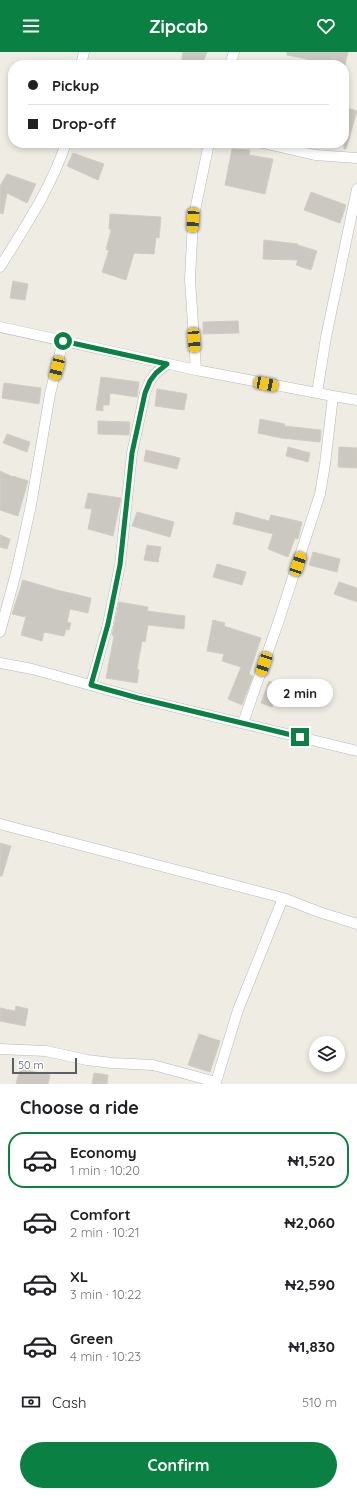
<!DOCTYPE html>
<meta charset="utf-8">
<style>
:root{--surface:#fff;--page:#f6f6f6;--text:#202124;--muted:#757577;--line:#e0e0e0;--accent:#0b8043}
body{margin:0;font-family:Quicksand,sans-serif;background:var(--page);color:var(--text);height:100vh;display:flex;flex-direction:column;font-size:15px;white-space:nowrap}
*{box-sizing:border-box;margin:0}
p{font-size:13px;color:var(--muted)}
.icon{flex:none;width:22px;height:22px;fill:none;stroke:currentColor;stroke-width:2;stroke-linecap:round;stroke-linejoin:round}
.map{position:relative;height:1032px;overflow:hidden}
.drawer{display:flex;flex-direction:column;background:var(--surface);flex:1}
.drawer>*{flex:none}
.hud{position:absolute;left:8px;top:8px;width:341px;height:88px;border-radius:16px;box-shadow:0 2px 6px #0003;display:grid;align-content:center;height:88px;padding:0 20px;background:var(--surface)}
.fabs{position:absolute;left:309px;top:984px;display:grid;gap:8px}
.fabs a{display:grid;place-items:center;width:36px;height:36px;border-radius:50%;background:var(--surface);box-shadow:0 2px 6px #0003;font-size:20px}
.scale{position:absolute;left:12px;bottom:10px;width:65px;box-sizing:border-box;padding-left:4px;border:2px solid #5b5f64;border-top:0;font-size:11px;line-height:14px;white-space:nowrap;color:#5b5f64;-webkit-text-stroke:3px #fff;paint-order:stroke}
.end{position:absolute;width:18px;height:18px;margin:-9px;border:5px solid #0b8043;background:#fff;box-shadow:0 0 0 2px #fff}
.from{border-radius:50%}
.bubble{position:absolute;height:28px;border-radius:14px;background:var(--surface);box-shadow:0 2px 6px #0003;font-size:13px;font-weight:700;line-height:28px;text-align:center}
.car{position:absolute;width:12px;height:24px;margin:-12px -6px;border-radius:5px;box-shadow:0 0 3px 1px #0007;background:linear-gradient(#f5c518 24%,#345 0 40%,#f5c518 0 76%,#345 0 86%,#f5c518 0)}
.hud b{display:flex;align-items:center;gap:14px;height:38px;font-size:15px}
.hud b+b{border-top:1px solid var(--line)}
.hud i{width:10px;height:10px;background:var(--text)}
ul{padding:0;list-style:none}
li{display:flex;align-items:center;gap:12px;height:56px;margin:0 8px 6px;padding:0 12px;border:2px solid transparent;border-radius:16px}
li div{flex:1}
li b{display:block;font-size:15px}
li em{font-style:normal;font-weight:700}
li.selected{border-color:var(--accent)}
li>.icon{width:36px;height:36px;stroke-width:1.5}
h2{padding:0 20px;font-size:18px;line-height:48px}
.pay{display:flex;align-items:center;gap:10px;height:44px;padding:0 20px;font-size:15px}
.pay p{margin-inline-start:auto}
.cta{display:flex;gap:8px;margin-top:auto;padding:8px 20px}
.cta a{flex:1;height:46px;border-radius:24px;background:var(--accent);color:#fff;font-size:16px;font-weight:700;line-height:46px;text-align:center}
header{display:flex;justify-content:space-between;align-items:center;height:52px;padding:0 20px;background:var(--accent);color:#fff;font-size:18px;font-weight:700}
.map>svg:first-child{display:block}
.building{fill:#cbc8c2;stroke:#d3cdc1}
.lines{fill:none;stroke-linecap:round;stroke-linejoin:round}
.minor-casing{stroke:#b6b9be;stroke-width:11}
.minor{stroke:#fff;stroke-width:10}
.route{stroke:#0b8043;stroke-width:5}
</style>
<header><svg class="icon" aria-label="menu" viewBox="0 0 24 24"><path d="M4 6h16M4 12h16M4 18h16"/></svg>Zipcab<svg class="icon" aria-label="heart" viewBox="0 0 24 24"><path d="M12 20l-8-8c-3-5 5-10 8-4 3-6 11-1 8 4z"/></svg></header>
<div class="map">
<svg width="357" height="1032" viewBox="0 0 357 1032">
<rect width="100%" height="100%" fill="#eeece3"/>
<path class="building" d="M183,0h24l-5,13h-21z
M287,0h61l-3,13h-9l-49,-10z
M344,55l13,4 -11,38h-2z
M232,97l18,1 -1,5 24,4 -8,35 -40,-9z
M73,101l31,11 -6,16 -31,-14z
M7,122l29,10 -9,19 -20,-10 -4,21 -3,-1v-27z
M311,140l35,13 -6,18 -36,-13z
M110,162l51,3 -2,21 -3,-1 -2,17 -20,-1 -8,27 -24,-8 7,-22h-3l5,-20 -2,-1z
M264,188l34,4v1l19,6 -6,19 -15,-5 2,-5 -35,-1z
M13,229l15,3 -3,16 -15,-2z
M238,269l1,12 -36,1v-12z
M101,325l38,5 -2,15 -27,-4 -1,12h-6v6l-7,-1z
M4,331l37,5 -2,16 -37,-6z
M157,337l30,5 -3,16 -29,-4z
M260,367l25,5 -1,2 37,4 -1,12 -39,-4 -23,-5z
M98,369l32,1 -1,13 -31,-1z
M7,382l23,8 -3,10 -24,-9z
M288,395l22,6 -2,9 -22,-6z
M339,395l18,1v20l-19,-1z
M146,398l34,8 -3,11 -33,-8z
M0,419l13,6v-1l15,5 -10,35 -18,-6z
M88,441l33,5 -8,38 -25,-7 4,-20 -7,-1z
M137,460l37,10 -4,15 -38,-11z
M236,460l33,9 2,-6 31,7 -4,17 -3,-1 -7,19 -20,-8 5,-15 -40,-10z
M0,483l10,4 -3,10 -7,-2z
M147,493l14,2 -3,15 -14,-2z
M313,500l27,7 -3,13 -28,-7z
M217,512l29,8 -4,13 -29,-8z
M23,528l34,10 34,8 -3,15 -18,-4 -3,13 4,1 -2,7 -3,-1 -2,7 -20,-4 -2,9 -21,-6 5,-18 -14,-3z
M339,530l18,6v14l-23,-8z
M119,550l29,5 -1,4 38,5 -1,13 -36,-4 -3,17 -3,-1 -5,28 2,1 -2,13 -31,-5 8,-42 -2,-1z
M213,568l12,3 -1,3 37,12 -12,36 4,2 -11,29 -14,-6 13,-32 -19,-6 2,-7 -17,-3z
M269,629l11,4 -8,22 -11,-4z
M0,791l11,3 -9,30h-2z
M16,954l12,3 -3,17 -25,-5v-13l15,3z
M199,982l21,7 -10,31 -22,-7z
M20,1017l30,6 -2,9h-32z
M94,1021l14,2 -1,9h-15z"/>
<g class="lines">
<defs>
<path id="minor" d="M81,13l3,-13
M230,13l4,-13
M263,91l52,12 42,3
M0,215c25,-40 51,-79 66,-124
M0,275l196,43 137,26 24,4
M196,318l-6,-91 3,-59 16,-77
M317,341l9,-56 31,-148
M0,580l16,-59 15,-68 19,-111 13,-53
M0,611l32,6 105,29 220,53
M91,633l17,-61 12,-59 12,-112 13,-60 5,-12 6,-8 11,-9
M243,671l36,-103 41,-126 5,-30 8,-68
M0,772l283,74 36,14 38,12
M0,997l46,2 41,9 25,3 41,2 63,17 22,-72 45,-112"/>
</defs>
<use href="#minor" class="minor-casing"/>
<use href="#minor" class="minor"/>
</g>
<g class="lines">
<path class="route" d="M63,289l104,23 -11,9 -6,8 -5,12 -13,60 -12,112 -12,59 -17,61 47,13 162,39"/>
</g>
</svg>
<div class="fabs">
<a><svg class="icon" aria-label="layers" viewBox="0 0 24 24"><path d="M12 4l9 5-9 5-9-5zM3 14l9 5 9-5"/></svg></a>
</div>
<div class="scale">50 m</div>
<i class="end from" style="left:63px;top:289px"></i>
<i class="end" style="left:300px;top:685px"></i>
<div class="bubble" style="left:267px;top:627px;width:66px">2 min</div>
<i class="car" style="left:193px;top:168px;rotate:183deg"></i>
<i class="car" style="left:194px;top:288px;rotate:176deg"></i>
<i class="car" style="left:57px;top:316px;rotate:194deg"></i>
<i class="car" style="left:266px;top:332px;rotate:101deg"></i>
<i class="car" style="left:298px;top:512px;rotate:19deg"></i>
<i class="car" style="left:264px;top:612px;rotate:199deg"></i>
<div class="hud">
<b><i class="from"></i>Pickup</b>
<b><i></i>Drop-off</b>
</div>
</div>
<section class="drawer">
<h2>Choose a ride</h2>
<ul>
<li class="selected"><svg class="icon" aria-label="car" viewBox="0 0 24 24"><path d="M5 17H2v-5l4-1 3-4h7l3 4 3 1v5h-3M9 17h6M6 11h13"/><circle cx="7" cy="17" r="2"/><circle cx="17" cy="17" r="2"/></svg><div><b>Economy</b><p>1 min · 10:20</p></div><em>₦1,520</em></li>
<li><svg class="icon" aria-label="car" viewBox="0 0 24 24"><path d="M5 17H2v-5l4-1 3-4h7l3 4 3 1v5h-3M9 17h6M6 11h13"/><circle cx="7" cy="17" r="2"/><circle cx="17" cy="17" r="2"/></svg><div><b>Comfort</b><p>2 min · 10:21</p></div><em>₦2,060</em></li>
<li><svg class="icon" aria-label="car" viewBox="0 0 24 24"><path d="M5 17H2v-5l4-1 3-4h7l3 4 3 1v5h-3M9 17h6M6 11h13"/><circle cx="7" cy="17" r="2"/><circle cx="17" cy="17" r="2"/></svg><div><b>XL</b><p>3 min · 10:22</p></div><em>₦2,590</em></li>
<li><svg class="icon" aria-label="car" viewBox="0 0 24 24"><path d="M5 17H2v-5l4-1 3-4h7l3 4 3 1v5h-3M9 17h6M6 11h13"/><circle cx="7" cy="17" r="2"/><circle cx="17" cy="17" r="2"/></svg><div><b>Green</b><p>4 min · 10:23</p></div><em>₦1,830</em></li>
</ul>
<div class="pay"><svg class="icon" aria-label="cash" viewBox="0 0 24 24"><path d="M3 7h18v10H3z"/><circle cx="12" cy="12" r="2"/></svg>Cash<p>510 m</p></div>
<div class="cta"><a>Confirm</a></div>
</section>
